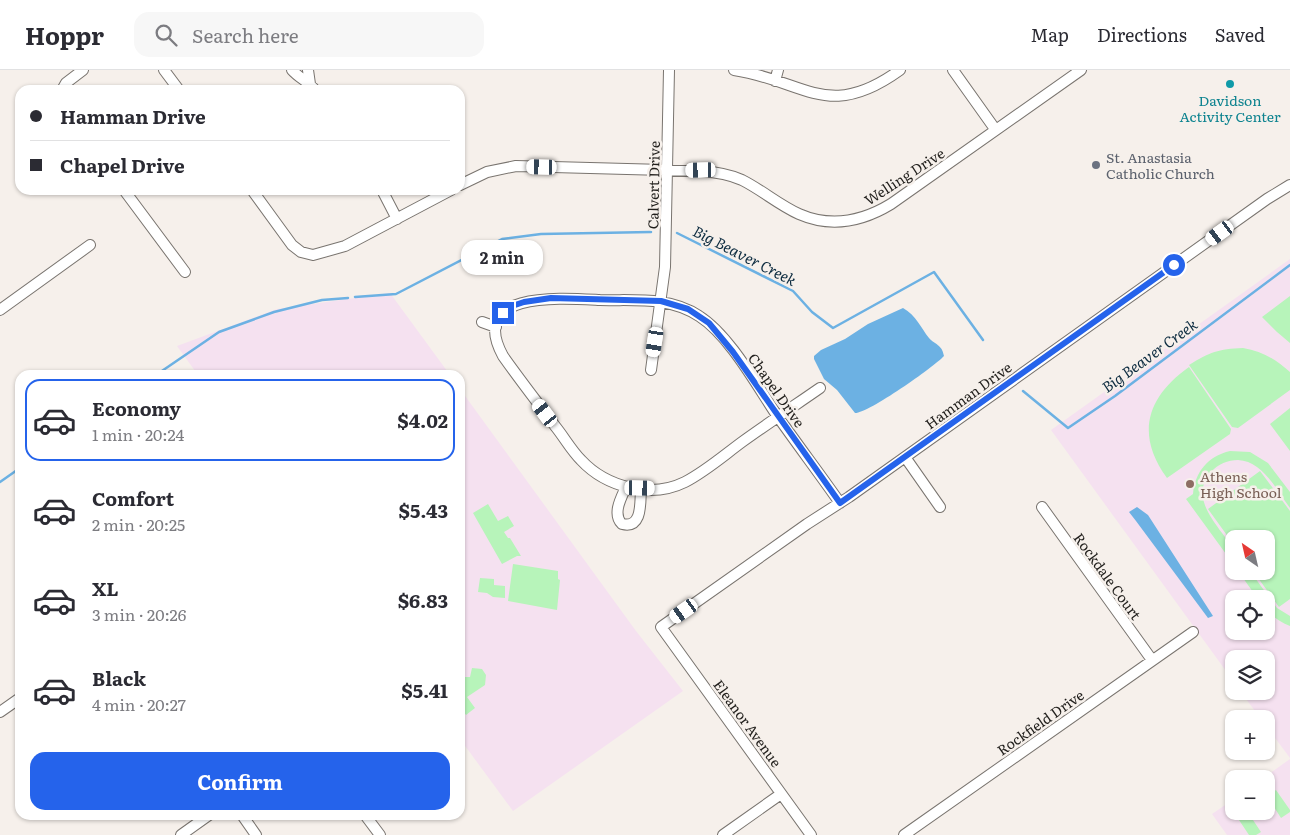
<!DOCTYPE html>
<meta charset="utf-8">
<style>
:root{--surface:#fff;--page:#f7f7f7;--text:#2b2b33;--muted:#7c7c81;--line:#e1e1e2;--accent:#2563eb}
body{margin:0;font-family:Literata,serif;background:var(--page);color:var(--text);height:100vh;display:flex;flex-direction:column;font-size:19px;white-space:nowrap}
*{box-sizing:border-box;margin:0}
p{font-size:16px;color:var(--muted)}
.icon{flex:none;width:28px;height:28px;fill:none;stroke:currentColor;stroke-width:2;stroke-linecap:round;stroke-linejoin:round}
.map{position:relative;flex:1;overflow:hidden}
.side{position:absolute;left:15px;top:300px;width:450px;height:450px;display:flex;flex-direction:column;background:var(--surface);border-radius:15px;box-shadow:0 1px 4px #0004}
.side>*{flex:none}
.banner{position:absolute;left:15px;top:15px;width:450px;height:110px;border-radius:15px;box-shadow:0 1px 4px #0004;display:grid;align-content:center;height:110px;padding:0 15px;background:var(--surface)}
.needle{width:32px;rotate:326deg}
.controls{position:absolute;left:1225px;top:460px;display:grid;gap:10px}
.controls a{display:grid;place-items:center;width:50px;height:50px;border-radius:10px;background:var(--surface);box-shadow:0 1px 4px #0004;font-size:25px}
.end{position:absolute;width:22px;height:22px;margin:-11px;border:6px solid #2563eb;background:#fff;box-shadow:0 0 0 2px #fff}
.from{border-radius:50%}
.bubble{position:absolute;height:35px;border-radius:15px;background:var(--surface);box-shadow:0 1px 4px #0004;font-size:16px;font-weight:700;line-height:35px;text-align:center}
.car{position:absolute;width:15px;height:30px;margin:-15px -8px;border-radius:6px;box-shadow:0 0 4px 1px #0007;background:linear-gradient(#fff 24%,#345 0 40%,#fff 0 76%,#345 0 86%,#fff 0)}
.banner b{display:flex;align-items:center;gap:18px;height:48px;font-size:19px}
.banner b+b{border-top:1px solid var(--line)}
.banner i{width:12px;height:12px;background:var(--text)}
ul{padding:9px 0 0;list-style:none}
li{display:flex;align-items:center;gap:15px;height:82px;margin:0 10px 8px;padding:0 5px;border:2px solid transparent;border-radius:15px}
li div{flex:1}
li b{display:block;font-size:19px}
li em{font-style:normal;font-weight:700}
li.active{border-color:var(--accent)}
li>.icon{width:45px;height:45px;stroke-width:1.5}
.cta{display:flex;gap:10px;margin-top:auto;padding:10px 15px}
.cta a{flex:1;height:58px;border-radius:15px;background:var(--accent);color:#fff;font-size:20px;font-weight:700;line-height:58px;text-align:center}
header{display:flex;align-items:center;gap:30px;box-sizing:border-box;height:70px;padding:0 25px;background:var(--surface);border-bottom:1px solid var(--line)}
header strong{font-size:24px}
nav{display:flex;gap:28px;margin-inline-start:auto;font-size:18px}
.search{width:350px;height:45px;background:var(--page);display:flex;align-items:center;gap:12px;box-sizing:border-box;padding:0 18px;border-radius:15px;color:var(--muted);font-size:19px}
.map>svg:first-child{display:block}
.education{fill:#f5e1f0;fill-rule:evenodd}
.green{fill:#b7f4ba}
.water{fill:#6cb1e3}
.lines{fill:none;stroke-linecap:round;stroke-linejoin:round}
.stream{stroke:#6cb1e3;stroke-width:2.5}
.minor-casing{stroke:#79746f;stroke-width:12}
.minor{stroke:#fff;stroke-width:10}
.route{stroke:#2563eb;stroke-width:6}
.culture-dot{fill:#0f9aa8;stroke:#f6f0eb;stroke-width:2}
.worship-dot{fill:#6b7280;stroke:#f6f0eb;stroke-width:2}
.education-dot{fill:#8d6e63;stroke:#f6f0eb;stroke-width:2}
.labels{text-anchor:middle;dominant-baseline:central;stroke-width:5;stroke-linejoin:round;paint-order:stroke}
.culture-label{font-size:14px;fill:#0d838f;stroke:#f6f0eb}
.worship-label{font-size:14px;fill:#5b616d;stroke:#f6f0eb;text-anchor:start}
.street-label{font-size:14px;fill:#211f1c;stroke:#f6f0eb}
.education-label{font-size:14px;fill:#785e54;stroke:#f6f0eb;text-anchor:start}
.water-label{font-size:15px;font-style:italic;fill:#0d2c40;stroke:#f6f0eb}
</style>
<header>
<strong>Hoppr</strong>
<div class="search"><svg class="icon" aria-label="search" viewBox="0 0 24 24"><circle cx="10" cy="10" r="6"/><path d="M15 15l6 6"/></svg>Search here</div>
<nav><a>Map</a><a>Directions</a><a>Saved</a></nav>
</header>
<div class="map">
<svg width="1290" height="765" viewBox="0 0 1290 765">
<rect width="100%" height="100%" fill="#f6f0eb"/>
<path class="education" d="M1290,189v499l-24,-32v-7h-5l-21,-28h26v-32h-32v23l-183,-252zM1234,469h32v32h-32zM1234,529h32v32h-32z
M390,223l60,82h-252l-21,-29 100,-37z
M460,319l176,242 47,60 -170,120 -53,-72z
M1290,689v76h-63l-15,-21 22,-15v12h32v-32h-4z"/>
<path class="green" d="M1290,226v47l-13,-11 -15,-15z
M1243,278c19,3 32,11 47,24v18l-52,38 -6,-1 -43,-62c21,-13 29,-16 54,-17z
M1189,297l42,62 -1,5 -63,44c-32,-44 -20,-81 22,-111z
M1290,338v43l-20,-27z
M1230,381l20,1 18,11 22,29v16c-13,-17 -27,-47 -52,-48 -10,0 -20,4 -27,12 -20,23 0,46 14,65 2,4 8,8 9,13 1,4 0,11 0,15l-48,-66 7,-5c2,-22 15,-38 37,-43z
M1260,401l30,40v88l-11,8 -26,-36h13v-32h-32v6l-26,-36z
M488,434l10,17 10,-5 6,10 -10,6 4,6h2l11,18h-4l-15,8 -29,-51z
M513,494l45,7v8l2,1 -3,30 -49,-9z
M1238,501h12l27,37 13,8v10c-10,-4 -17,-9 -24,-16v-11h-8z
M480,508l14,1v6l11,1v12l-12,-1 -6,-4 -9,-1z
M472,598l10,1 4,6 -1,10 -18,12 8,11 -9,7 -6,-8v-30h10z
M1276,720l14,20v2l-9,6 -14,-22z
M1245,741h2l14,21 -5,3h-7l-12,-18z"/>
<path class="water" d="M903,238c13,7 18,20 26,30 6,7 13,6 15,18 -10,11 -77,58 -89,57l-18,-23 -13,-11 -10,-20v-3l7,-6 24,-11 23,-15z
M1137,437l11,8 65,101 -5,2 -72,-97 -7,-9z"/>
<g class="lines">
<path class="stream" d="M677,163l116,58 19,21 21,16 101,-56 49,68
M355,227l41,-3 106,-55 39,-5 110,-2
M156,305l63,-43 55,-20 48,-12 26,-2
M1023,321l45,37 47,-32 175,-131
M0,412l20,-14"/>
<defs>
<path id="minor" d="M164,0l15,20
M292,0c7,8 17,12 23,20
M308,0l2,14
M734,0c72,11 94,52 166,0
M953,0l42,59
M775,11l3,-11
M62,20l4,-7 17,-13
M460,115l27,-13 29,-6 185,5c14,1 28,3 41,9 20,10 37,25 57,34 32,14 64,7 92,-10l190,-134
M124,120l61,82
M252,120l40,55 9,7 12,3 32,-9 106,-56
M382,120l15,29
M0,240l90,-65
M482,252l14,5
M651,300l14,-103 4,-197
M820,318c-26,18 -53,36 -78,54 -19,14 -36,29 -57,40 -34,17 -79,5 -104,-22 -10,-10 -17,-23 -26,-34 -17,-23 -35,-46 -52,-70 -36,-66 60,-58 97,-56 34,1 69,-4 99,16 30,19 57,68 77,98 21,30 43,59 64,89
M905,387l35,50
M626,417c-5,11 -14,27 -4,37 21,5 18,-22 19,-36
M1042,437l110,153
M0,642l20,-14
M242,745l14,20
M365,745l15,20
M181,765l28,-20
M723,765l58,-41
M811,765l-150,-208 146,-103 42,-27 418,-298 23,-14
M904,765l289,-203"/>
</defs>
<use href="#minor" class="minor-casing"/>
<use href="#minor" class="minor"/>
</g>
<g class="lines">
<path class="route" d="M503,243l9,-7 12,-4 27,-4 110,3 27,8 21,14 24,29 107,151 334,-238"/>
</g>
<circle class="culture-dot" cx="1230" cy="14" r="5"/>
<circle class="worship-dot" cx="1096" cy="95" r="5"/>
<circle class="education-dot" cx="1190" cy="414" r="5"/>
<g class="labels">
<g class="culture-label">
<text x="1230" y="30">Davidson<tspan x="1230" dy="16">Activity Center</tspan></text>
</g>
<g class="worship-label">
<text x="1106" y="87">St. Anastasia<tspan x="1106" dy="16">Catholic Church</tspan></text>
</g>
<g class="street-label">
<text transform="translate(904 106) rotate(-33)">Welling Drive</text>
<text transform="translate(653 115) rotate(-89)">Calvert Drive</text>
<text transform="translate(777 320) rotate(55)">Chapel Drive</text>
<text transform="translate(968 325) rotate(-36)">Hamman Drive</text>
<text transform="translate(1108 506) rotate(54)">Rockdale Court</text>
<text transform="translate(1040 652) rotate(-35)">Rockfield Drive</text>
<text transform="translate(748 653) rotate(54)">Eleanor Avenue</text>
</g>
<g class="education-label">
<text x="1200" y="406">Athens<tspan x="1200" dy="16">High School</tspan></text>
</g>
<g class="water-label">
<text transform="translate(745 185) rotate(27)">Big Beaver Creek</text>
<text transform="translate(1149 285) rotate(-36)">Big Beaver Creek</text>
</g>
</g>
</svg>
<div class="controls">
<a><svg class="needle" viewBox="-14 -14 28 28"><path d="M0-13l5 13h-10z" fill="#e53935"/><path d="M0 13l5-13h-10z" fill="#7c7c81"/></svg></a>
<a><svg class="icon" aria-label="locate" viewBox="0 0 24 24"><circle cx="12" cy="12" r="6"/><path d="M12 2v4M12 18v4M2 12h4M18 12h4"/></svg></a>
<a><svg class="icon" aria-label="layers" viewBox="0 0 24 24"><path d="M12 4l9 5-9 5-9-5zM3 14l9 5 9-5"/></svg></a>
<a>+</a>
<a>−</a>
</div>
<i class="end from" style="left:1174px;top:195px"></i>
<i class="end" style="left:503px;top:243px"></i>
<div class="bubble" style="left:461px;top:170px;width:82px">2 min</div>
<i class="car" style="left:542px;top:97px;rotate:271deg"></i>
<i class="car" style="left:701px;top:100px;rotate:269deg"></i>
<i class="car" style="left:1220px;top:163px;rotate:234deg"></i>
<i class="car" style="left:655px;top:272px;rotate:189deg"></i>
<i class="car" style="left:545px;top:343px;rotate:323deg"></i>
<i class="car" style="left:640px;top:418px;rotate:91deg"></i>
<i class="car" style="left:684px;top:541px;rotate:235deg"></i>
<div class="banner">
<b><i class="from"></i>Hamman Drive</b>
<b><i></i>Chapel Drive</b>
</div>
<section class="side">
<ul>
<li class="active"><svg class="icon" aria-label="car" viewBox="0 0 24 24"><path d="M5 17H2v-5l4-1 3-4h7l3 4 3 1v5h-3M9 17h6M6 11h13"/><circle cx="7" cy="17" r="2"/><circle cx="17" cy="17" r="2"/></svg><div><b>Economy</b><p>1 min · 20:24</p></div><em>$4.02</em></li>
<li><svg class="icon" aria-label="car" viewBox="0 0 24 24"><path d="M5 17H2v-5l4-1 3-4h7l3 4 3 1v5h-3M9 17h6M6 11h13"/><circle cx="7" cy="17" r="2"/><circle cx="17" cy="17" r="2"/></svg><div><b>Comfort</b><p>2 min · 20:25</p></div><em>$5.43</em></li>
<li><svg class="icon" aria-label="car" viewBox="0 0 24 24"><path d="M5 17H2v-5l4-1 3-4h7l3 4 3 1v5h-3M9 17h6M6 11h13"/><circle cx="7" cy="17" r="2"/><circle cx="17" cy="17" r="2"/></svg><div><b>XL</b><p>3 min · 20:26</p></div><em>$6.83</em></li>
<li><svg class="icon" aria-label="car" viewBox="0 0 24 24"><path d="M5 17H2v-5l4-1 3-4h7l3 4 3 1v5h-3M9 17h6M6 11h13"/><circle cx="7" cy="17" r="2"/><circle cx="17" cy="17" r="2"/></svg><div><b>Black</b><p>4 min · 20:27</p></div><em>$5.41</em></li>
</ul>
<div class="cta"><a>Confirm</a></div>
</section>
</div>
